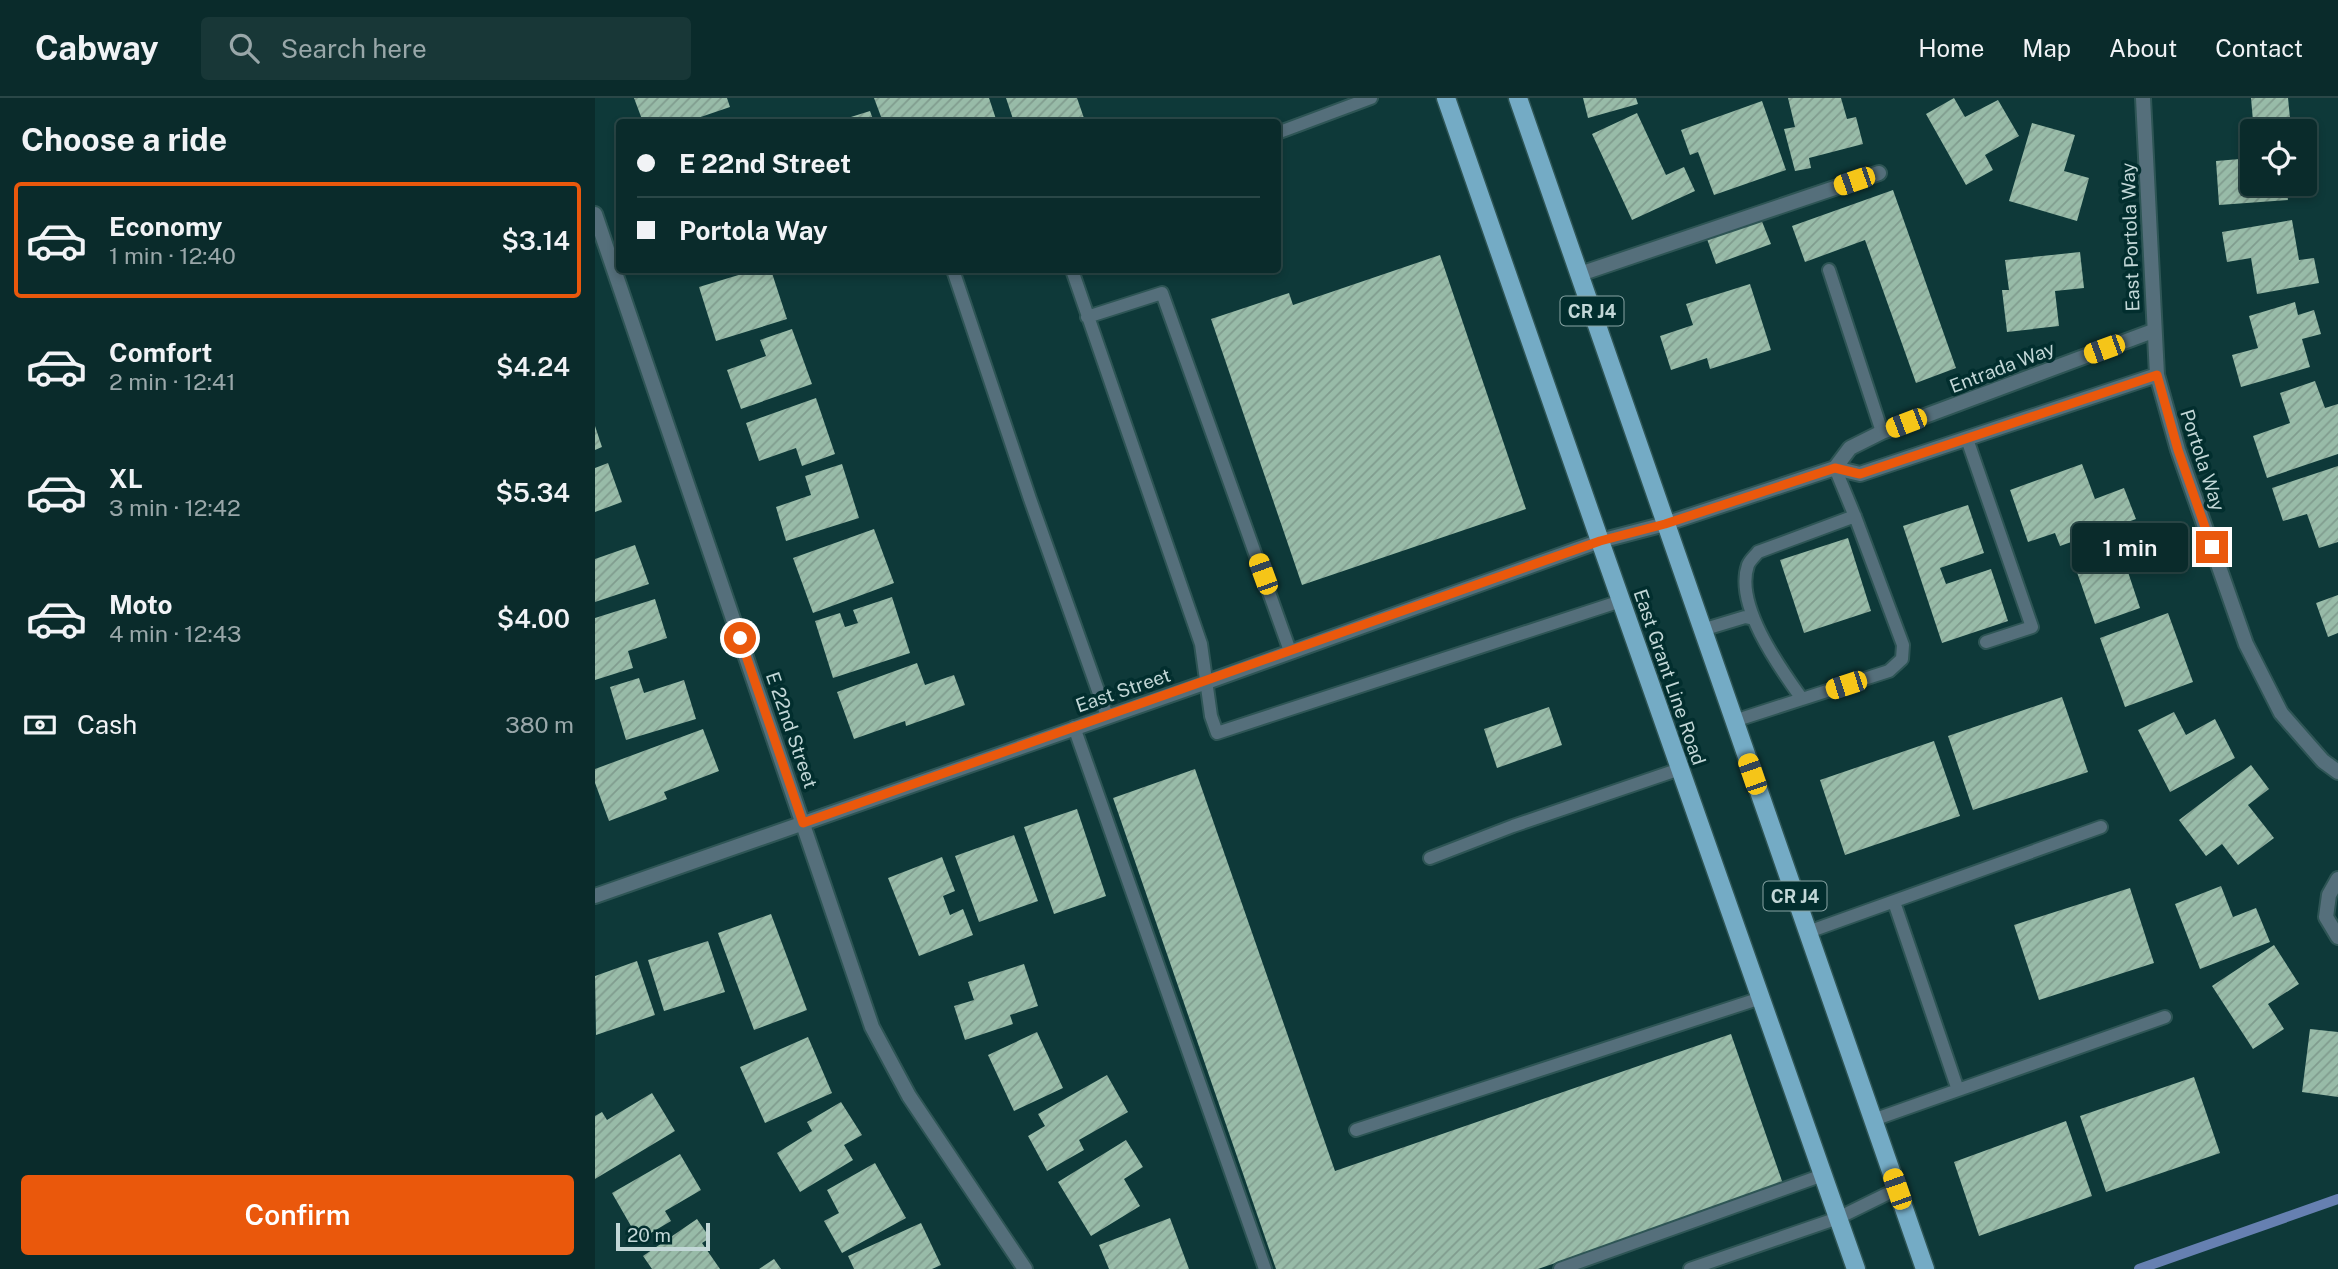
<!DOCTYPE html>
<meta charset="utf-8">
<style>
:root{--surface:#0a2b2b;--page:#183737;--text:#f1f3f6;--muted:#99a7a9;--line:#2a4747;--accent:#ea580c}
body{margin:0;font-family:"Public Sans",sans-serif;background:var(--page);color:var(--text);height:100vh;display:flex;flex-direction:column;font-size:26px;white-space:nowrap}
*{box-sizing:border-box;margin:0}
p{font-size:23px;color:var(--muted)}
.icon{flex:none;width:38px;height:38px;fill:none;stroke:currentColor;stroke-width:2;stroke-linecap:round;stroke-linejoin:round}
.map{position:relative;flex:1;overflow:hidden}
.panel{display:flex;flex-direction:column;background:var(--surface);width:595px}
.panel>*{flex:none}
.hud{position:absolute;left:21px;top:21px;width:665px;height:154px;border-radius:7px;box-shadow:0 4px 10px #0003,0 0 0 2px var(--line);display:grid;align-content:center;height:154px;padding:0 21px;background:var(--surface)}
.buttons{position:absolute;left:1645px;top:21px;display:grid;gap:14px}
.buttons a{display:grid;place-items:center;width:77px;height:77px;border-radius:7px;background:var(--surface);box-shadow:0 4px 10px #0003,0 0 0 2px var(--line);font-size:35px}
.scale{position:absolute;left:21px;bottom:18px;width:94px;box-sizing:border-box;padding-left:7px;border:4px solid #c2d7d7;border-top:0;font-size:19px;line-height:24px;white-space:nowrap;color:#c2d7d7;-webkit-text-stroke:5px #022e2e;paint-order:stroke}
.end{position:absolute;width:32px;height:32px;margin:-16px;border:9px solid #ea580c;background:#fff;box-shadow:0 0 0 4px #fff}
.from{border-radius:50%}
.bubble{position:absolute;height:49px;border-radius:7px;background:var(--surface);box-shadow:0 4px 10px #0003,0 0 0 2px var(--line);font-size:23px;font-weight:600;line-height:49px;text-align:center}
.car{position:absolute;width:21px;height:42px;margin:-21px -10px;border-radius:9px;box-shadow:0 0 5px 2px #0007;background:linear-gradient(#f5c518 24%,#345 0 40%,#f5c518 0 76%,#345 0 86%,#f5c518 0)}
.hud b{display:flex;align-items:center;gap:24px;height:66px;font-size:26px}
.hud b+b{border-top:2px solid var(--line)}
.hud i{width:18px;height:18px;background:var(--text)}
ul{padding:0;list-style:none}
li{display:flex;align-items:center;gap:21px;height:116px;margin:0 14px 10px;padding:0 7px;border:4px solid transparent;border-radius:7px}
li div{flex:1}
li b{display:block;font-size:26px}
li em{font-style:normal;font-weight:600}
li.on{border-color:var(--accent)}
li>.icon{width:63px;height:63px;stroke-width:1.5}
h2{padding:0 21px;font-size:32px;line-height:84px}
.pay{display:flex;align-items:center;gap:18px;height:77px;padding:0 21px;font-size:26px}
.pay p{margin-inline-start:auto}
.action{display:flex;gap:14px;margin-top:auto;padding:14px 21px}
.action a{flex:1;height:80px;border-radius:7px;background:var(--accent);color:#fff;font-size:28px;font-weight:600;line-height:80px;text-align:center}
header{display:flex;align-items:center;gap:42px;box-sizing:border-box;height:98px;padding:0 35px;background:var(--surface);border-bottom:2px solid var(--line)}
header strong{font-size:33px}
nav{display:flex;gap:38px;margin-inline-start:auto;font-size:24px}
.search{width:490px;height:63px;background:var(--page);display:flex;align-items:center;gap:18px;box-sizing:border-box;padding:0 24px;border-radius:7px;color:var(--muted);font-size:26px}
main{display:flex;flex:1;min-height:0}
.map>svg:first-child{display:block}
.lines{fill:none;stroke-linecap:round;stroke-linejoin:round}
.stream{stroke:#6680b1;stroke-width:10}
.building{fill:url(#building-hatch)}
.service-casing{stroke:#2e5555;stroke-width:16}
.minor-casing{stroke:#2e5555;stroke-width:18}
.tertiary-casing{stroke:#2e5555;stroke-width:18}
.primary-casing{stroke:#2e5555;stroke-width:21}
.service{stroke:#556f7b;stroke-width:12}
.minor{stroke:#556f7b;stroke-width:14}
.tertiary{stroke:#556f7b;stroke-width:14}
.primary{stroke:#74abc5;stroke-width:18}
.route{stroke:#ea580c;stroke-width:9}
.labels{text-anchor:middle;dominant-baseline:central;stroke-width:7;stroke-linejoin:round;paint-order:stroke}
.shield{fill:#022e2e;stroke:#88a4a4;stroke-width:2}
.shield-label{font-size:18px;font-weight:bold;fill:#c2d7d7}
.street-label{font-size:19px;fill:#c2d7d7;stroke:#022e2e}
</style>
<header>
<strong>Cabway</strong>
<div class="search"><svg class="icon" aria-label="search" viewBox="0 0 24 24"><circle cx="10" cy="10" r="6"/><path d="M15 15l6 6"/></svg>Search here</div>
<nav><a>Home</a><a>Map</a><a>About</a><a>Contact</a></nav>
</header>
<main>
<section class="panel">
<h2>Choose a ride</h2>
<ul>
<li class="on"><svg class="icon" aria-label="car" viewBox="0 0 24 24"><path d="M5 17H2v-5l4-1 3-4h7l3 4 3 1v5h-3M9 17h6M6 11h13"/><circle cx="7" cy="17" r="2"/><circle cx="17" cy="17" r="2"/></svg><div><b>Economy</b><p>1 min · 12:40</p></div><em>$3.14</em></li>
<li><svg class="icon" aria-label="car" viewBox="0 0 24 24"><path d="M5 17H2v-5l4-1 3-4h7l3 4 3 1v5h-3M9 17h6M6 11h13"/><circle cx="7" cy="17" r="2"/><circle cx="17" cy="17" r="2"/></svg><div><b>Comfort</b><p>2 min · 12:41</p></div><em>$4.24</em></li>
<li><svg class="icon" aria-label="car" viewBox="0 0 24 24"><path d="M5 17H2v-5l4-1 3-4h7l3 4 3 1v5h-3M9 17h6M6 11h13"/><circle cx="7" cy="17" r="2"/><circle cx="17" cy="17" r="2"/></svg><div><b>XL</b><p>3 min · 12:42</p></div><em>$5.34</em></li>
<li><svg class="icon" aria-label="car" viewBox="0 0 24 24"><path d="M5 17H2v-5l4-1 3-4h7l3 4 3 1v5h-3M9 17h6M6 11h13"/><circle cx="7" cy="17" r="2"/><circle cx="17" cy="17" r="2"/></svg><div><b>Moto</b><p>4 min · 12:43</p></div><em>$4.00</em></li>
</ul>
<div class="pay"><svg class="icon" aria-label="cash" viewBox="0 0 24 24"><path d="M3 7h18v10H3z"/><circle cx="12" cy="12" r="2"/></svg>Cash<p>380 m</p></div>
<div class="action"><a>Confirm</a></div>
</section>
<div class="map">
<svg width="1743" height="1171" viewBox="0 0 1743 1171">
<defs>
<pattern id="building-hatch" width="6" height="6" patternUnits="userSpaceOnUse" patternTransform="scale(1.75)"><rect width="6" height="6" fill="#98bba8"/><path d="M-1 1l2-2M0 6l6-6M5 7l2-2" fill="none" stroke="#809c8e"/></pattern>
</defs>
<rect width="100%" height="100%" fill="#0e3939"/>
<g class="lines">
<path class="stream" d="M1544,1171l199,-70"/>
</g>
<path class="building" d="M39,0h93l3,9 -44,15h-43z
M279,0h115l8,24h-114z
M411,0h71l8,23 -71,1z
M988,0h53l2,6 -50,14z
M1193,0h53l6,21 9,-2 7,27 -54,14 2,10 -16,3 -11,-42 11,-2z
M1359,0l11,19 33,-17 21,36 -34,19 8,15 -27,15 -40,-71z
M1656,0h37l2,20 -37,3z
M1167,3l24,69 -72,25 -16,-43 -8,3 -9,-25z
M275,13l4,11h-39z
M1042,15l29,62 18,-8 11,24 -63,29 -40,-86z
M1437,25l43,12 -11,36 25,7 -12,43 -68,-20z
M1657,60v26h52v7l-17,1 1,8 -69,5 -3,-44z
M1298,92l63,178 -40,15 -51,-143 -60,22 -13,-36z
M1166,121l10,25 -55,20 -9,-25z
M1697,122l7,40 15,-2 5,25 -62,11 -6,-36 -24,4 -5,-30z
M1485,154l4,36 -29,3 4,35 -52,6 -5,-42h7l-4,-30z
M845,157l86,254 -224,76 -91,-266 78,-26 4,12z
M160,172h16l16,49 -71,22 -17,-54z
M1155,186l21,66 -61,19 -3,-11 -36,12 -11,-34 33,-11 -7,-21z
M1700,204l3,13 16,-5 7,24 -19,5 8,28 -69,20 -9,-32 26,-7 -9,-32z
M197,231l20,55 -71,25 -14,-39 39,-14 -6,-16z
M1720,283l10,27 13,-4v50l-71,24 -14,-42 37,-13 -10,-30z
M221,300l19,56 -33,12 -6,-18 -37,13 -13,-38z
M0,328l7,21 -7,3z
M13,365l14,39 -27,10v-44z
M247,366l17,54 -73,23 -10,-34 35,-12 -6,-19z
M1487,366l13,35 29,-11 12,31 -76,27 -5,-13 -27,9 -18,-52z
M1743,368v76l-19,6 -12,-34 -24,7 -11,-33z
M1373,407l16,48 -44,15 6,16 45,-15 17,52 -66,22 -39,-117z
M279,431l20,54 -81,30 -20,-55z
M1547,431l11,34 -25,9 12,36 -45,16 -24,-69z
M1253,440l23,73 -67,22 -24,-73z
M40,447l14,39 -54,18v-43z
M1743,497v38l-10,4 -12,-34z
M297,499l18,56 -77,25 -18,-57 25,-8 5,14 13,-4 -5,-13z
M60,501l12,39 -39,13 5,17 -38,12v-62z
M1573,515l25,69 -68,25 -25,-69z
M322,565l8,22 29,-10 11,30 -59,21 -1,-5 -51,18 -17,-47z
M44,580l5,15 40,-13 12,39 -70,21 -16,-53z
M1467,599l26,75 -115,38 -25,-74z
M954,609l13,38 -65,23 -13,-39z
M1579,614l12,23 29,-16 20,39 -65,34 -32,-62z
M108,631l16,42 -55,21 3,7 -58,22 -14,-38v-14z
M1339,643l26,75 -115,39 -25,-75z
M1656,667l18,24 -21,16 26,33 -36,27 -16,-21 -16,12 -27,-36z
M600,671l140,402 396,-137 52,150 -245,85h-262l-163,-471z
M482,711l29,87 -52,18 -30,-87z
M419,737l24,66 -59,21 -24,-66z
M347,759l13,34 -12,5 7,19 13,-6 10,26 -54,21 -31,-78z
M1626,788l12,31 23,-9 14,34 -70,27 -25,-65z
M1535,790l24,75 -115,37 -25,-75z
M176,816l36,96 -53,20 -36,-97z
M113,843l17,51 -61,19 -16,-51z
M1679,847l25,39 -31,20 16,25 -31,20 -41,-63z
M42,863l18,54 -59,20 -1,-59z
M429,866l14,42 -28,9 3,9 -48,16 -11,-34 20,-6 -6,-18z
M1715,931l28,3v65l-36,-5z
M442,934l26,56 -49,23 -26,-56z
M213,939l24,56 -67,30 -25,-56z
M512,977l21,37 -49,28 5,10 -37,21 -19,-35 17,-10 -7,-12z
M1599,979l26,76 -114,39 -26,-76z
M57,995l23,38 -80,48v-63l7,-4 5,8z
M246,1004l21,33 -18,10 9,15 -53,32 -23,-39 35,-22 -5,-9z
M1471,1023l26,75 -113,40 -25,-74z
M531,1042l17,27 -19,12 16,27 -49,30 -33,-54z
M85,1056l21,36 -36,21 6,10 -32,19 -27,-47z
M280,1065l31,55 -64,35 -18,-32 15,-8 -12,-23z
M575,1120l19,51h-80l-10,-24z
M102,1121l13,19 -8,5 18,26h-68l-9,-13z
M326,1125l20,42 -9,4h-78l-6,-13z
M179,1161l7,10h-22z"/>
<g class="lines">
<defs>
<path id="service" d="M682,35l94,-35
M358,172l77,229 77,217
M477,172l129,374 10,72 6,17 404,-132
M1234,172l53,162
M492,219l75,-24 128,358
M1372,341l65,188 -46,15
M1107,532l43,-13 9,2
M1207,601c-22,-31 -68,-94 -54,-134 2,-5 7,-9 10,-13l97,-36
M1139,623l155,-50 13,-12 1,-14 -47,-126 -21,-51
M479,629l191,542
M835,760l83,-32 167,-57
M1299,804l64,188
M1213,834l293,-105
M1278,1022l292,-103
M761,1032l405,-132
M965,1171l263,-94
M1095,1171l148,-51 59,-29"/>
<path id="minor" d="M1548,0l14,277 21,75 68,194 35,69 42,48 15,11
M0,116l277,813 37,69 116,173
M985,176l299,-101
M1240,370l15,-20 32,-16 271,-101
M1005,443l65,-17 170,-56 25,6 297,-99
M1743,781l-9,16 -3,22 12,20"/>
<path id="tertiary" d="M0,798l612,-214 393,-141"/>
<path id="primary" d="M851,0l154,443 256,728
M923,0l407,1171"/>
</defs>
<use href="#service" class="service-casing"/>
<use href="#minor" class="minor-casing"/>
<use href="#tertiary" class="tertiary-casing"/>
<use href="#primary" class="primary-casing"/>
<use href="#service" class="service"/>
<use href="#minor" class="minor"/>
<use href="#tertiary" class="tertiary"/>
<use href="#primary" class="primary"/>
</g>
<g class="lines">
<path class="route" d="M145,540l63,185 797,-282 65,-17 170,-56 25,6 297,-99 21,75 34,97"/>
</g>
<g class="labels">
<g class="shield">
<rect x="965.5" y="198.5" width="63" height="29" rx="5"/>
<rect x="1168.5" y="783.5" width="63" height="29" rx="5"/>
</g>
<g class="shield-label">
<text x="997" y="213">CR J4</text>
<text x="1200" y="798">CR J4</text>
</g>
<g class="street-label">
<text transform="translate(1535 139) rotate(-92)">East Portola Way</text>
<text transform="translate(1407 269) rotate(-21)">Entrada Way</text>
<text transform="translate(1608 362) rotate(72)">Portola Way</text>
<text transform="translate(1075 579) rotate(71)">East Grant Line Road</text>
<text transform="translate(528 592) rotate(-19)">East Street</text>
<text transform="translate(197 632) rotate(71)">E 22nd Street</text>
</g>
</g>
</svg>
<div class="buttons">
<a><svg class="icon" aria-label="locate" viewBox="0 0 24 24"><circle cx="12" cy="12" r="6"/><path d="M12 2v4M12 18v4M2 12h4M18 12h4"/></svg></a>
</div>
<div class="scale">20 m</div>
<i class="end from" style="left:145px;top:540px"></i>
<i class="end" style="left:1617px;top:449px"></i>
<div class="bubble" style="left:1477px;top:425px;width:116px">1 min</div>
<i class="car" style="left:1259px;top:83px;rotate:251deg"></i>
<i class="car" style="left:1509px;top:251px;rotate:250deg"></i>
<i class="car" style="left:1311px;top:325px;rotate:249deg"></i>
<i class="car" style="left:668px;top:476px;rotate:340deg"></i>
<i class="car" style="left:1251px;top:587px;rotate:252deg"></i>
<i class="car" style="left:1157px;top:676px;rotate:341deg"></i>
<i class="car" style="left:1302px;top:1091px;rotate:341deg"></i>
<div class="hud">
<b><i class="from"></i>E 22nd Street</b>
<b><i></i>Portola Way</b>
</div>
</div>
</main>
